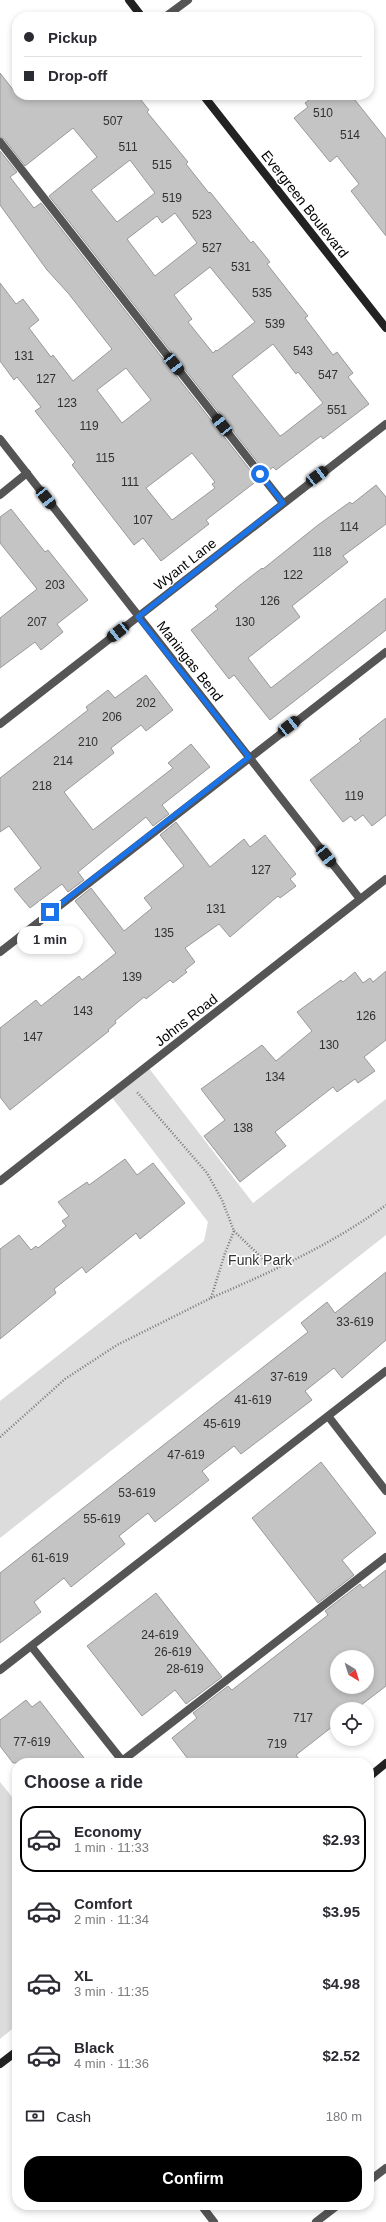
<!DOCTYPE html>
<meta charset="utf-8">
<style>
:root{--surface:#fff;--page:#f7f7f7;--text:#2b2b33;--muted:#7c7c81;--line:#e1e1e2;--accent:#000}
body{margin:0;font-family:Helvetica,sans-serif;background:var(--page);color:var(--text);height:100vh;display:flex;flex-direction:column;font-size:15px;white-space:nowrap}
*{box-sizing:border-box;margin:0}
p{font-size:13px;color:var(--muted)}
.icon{flex:none;width:22px;height:22px;fill:none;stroke:currentColor;stroke-width:2;stroke-linecap:round;stroke-linejoin:round}
.map{position:relative;flex:1;overflow:hidden}
.details{position:absolute;left:12px;top:1758px;width:362px;height:452px;display:flex;flex-direction:column;background:var(--surface);border-radius:16px;box-shadow:0 2px 6px #0003}
.details>*{flex:none}
.guide{position:absolute;left:12px;top:12px;width:362px;height:88px;border-radius:16px;box-shadow:0 2px 6px #0003;display:grid;align-content:center;height:88px;padding:0 12px;background:var(--surface)}
.needle{width:26px;rotate:142deg}
.buttons{position:absolute;left:330px;top:1650px;display:grid;gap:8px}
.buttons a{display:grid;place-items:center;width:44px;height:44px;border-radius:50%;background:var(--surface);box-shadow:0 2px 6px #0003;font-size:20px}
.end{position:absolute;width:18px;height:18px;margin:-9px;border:5px solid #1a73e8;background:#fff;box-shadow:0 0 0 2px #fff}
.from{border-radius:50%}
.bubble{position:absolute;height:28px;border-radius:14px;background:var(--surface);box-shadow:0 2px 6px #0003;font-size:13px;font-weight:800;line-height:28px;text-align:center}
.car{position:absolute;width:12px;height:24px;margin:-12px -6px;border-radius:5px;box-shadow:0 0 3px 1px #0007;background:linear-gradient(#222 24%,#8ab4d8 0 40%,#222 0 76%,#8ab4d8 0 86%,#222 0)}
.guide b{display:flex;align-items:center;gap:14px;height:38px;font-size:15px}
.guide b+b{border-top:1px solid var(--line)}
.guide i{width:10px;height:10px;background:var(--text)}
ul{padding:0;list-style:none}
li{display:flex;align-items:center;gap:12px;height:66px;margin:0 8px 6px;padding:0 4px;border:2px solid transparent;border-radius:16px}
li div{flex:1}
li b{display:block;font-size:15px}
li em{font-style:normal;font-weight:800}
li.on{border-color:var(--accent)}
li>.icon{width:36px;height:36px;stroke-width:1.5}
h2{padding:0 12px;font-size:18px;line-height:48px}
.pay{display:flex;align-items:center;gap:10px;height:44px;padding:0 12px;font-size:15px}
.pay p{margin-inline-start:auto}
.action{display:flex;gap:8px;margin-top:auto;padding:8px 12px}
.action a{flex:1;height:46px;border-radius:16px;background:var(--accent);color:#fff;font-size:16px;font-weight:800;line-height:46px;text-align:center}
.map>svg:first-child{display:block}
.green{fill:#dcdcdc}
.building{fill:#c4c4c4;stroke:#999;fill-rule:evenodd}
.lines{fill:none;stroke-linecap:round;stroke-linejoin:round}
.path{stroke:#777;stroke-width:2.5;stroke-dasharray:1 2;stroke-linecap:butt}
.lane{stroke:#555;stroke-width:8}
.street{stroke:#555;stroke-width:8}
.secondary{stroke:#222;stroke-width:8}
.route{stroke:#1a73e8;stroke-width:5}
.labels{text-anchor:middle;dominant-baseline:central;stroke-width:3;stroke-linejoin:round;paint-order:stroke}
.number-label{font-size:12px;fill:#313131}
.street-label{font-size:14px;fill:#000;stroke:#fff}
.park-label{font-size:14px;fill:#333;stroke:#fff}
</style>
<div class="map">
<svg width="386" height="2222" viewBox="0 0 386 2222">
<rect width="100%" height="100%" fill="#fff"/>
<path class="green" d="M148,1067l105,136 133,-104v136l-386,303v-137l204,-160 4,-19 -98,-127z
M0,1782l17,21v222l-17,14z"/>
<path class="building" d="M0,73l18,23 119,-1 12,15 -2,2 41,50 -2,2 23,29 1,-1 41,51 2,-2 17,21 -3,2 41,52 -3,2 28,37 4,-3 16,21 -5,4 21,27 -46,35 -2,-3 -45,34 -3,-3 -7,6 -217,-277 48,-39 -24,-29 -48,38 -21,-27 -4,-2zM130,160l25,33 -38,29 -26,-32zM175,213l22,30 -42,33 -28,-37 30,-23 5,7zM210,267l45,55 -38,29 -1,-1 -3,3 -25,-31 4,-3 -18,-24zM273,344l23,30 2,-2 25,31 -41,32 -2,1 -48,-60z
M315,95h36l35,44v97l-35,-45 8,-7 -22,-28 -7,6 -36,-44 14,-11 -3,-4z
M0,151l17,21 -7,5 24,31 7,-5 217,277 -52,40 3,4 -48,37 -18,-23 -9,7 -62,-80 3,-3 -40,-51 6,-4 -24,-30 -3,3 -14,-19v-78l16,21 7,-5 16,21 -10,8 22,29 2,-2 20,26 39,-32 -44,-56 -21,-23 -47,-65zM126,368l25,32 -29,23 -25,-33zM192,453l23,29 -3,2 3,4 -43,32 -26,-32z
M376,485l10,12v27l-43,32 5,6 -56,44 8,11 -52,41 23,30 115,-90v32l-116,90 -36,-45 -5,4 -38,-49 27,-21 -3,-3 25,-21 22,-17 1,1 55,-44 32,-23 2,2z
M11,509l34,43 3,-2 40,50 -31,24 6,8 -22,18 -6,-8 -35,26v-50l37,-29 -37,-46v-26z
M146,675l27,35 -27,21 -5,-6 -30,23 3,5 -50,39 29,38 80,-62 -5,-5 23,-19 19,23 -48,38 7,9 -16,12 -7,-9 -68,55 6,8 -16,12 -6,-8 -32,24 -16,-19 27,-21 -32,-42 -9,6v-54l88,-68 -2,-3 22,-17 7,8z
M386,718v97l-14,11 -9,-11 -8,6 -4,-5 -8,6 -33,-42 51,-39 -2,-2z
M176,822l34,45 34,-28 6,8 15,-12 31,39 -6,5 6,7 -16,12 -2,-2 -48,41 -11,-13 -34,24 10,14 -10,8 2,2 -14,11 -3,-3 -24,19 -2,-2 -29,24 1,2 -8,7 1,1 -99,79 -10,-13v-69l36,-28 5,6 38,-30 3,4 34,-27 -41,-52 16,-13 33,43 28,-23 -8,-10 40,-32 -24,-31z
M386,971v69l-22,17 11,14 -17,12 -3,-4 -18,13 -4,-5 -58,45 11,14 -46,36 -36,-46 21,-16 -24,-31 61,-44 14,16 36,-30 -15,-19 44,-32 2,2 12,-10 8,11 7,-5 3,4z
M125,1159l12,16 16,-12 32,40 -45,36 -4,-6 -50,40 -4,-6 -28,22 2,4 -56,46v-90l19,-14 12,15 5,-4 2,2 28,-22 -4,-5 7,-5 -11,-14 29,-20 2,3z
M386,1272v68l-44,38 -8,-10 -29,23 7,9 -71,54 -7,-8 -32,25 7,9 -54,42 -7,-9 -29,23 6,8 -54,43 -7,-9 -30,24 7,10 -41,31v-70l308,-241 -7,-9 26,-21 8,11z
M321,1462l55,71 -34,27 12,15 -36,28 -66,-85z
M386,1570v116l-30,23h-19v14l-41,32 6,8h-111l-19,-25 25,-20 -4,-5 35,-27 4,4 96,-75 -3,-4 35,-27 3,4zM337,1657h30v30h-30z
M156,1593l66,84 -36,27 -11,-14 -33,26 -55,-70z
M26,1700l6,7 8,-6 48,62h-75l-13,-17v-26z"/>
<g class="lines">
<path class="path" d="M234,1231l29,28 9,4h17
M211,1298c62,-27 120,-53 175,-93
M0,1437l65,-58 52,-34 94,-47 14,-45 9,-22 -12,-31 -15,-27 -70,-81"/>
<path class="lane" d="M0,142l283,361
M0,495l27,-22
M0,952l386,-300"/>
<path class="street" d="M165,17l23,-17
M0,439l360,460
M0,724l386,-300
M0,1181l386,-302
M328,1416l58,75
M31,1646l93,117
M0,1670l386,-299
M122,1761l264,-204
M369,2181l17,-13
M201,2205l13,17
M316,2222l22,-17"/>
<path class="secondary" d="M129,0l13,17
M203,95l183,233
M369,1777l17,-14
M0,2064l17,-13"/>
</g>
<g class="lines">
<path class="route" d="M50,912l199,-155 -111,-140 145,-114 -23,-29"/>
</g>
<g class="labels">
<g class="number-label">
<text x="323" y="113">510</text>
<text x="113" y="121">507</text>
<text x="350" y="135">514</text>
<text x="128" y="147">511</text>
<text x="162" y="165">515</text>
<text x="172" y="198">519</text>
<text x="202" y="215">523</text>
<text x="212" y="248">527</text>
<text x="241" y="267">531</text>
<text x="262" y="293">535</text>
<text x="275" y="324">539</text>
<text x="303" y="351">543</text>
<text x="24" y="356">131</text>
<text x="328" y="375">547</text>
<text x="46" y="379">127</text>
<text x="67" y="403">123</text>
<text x="337" y="410">551</text>
<text x="89" y="426">119</text>
<text x="105" y="458">115</text>
<text x="130" y="482">111</text>
<text x="143" y="520">107</text>
<text x="349" y="527">114</text>
<text x="322" y="552">118</text>
<text x="293" y="575">122</text>
<text x="55" y="585">203</text>
<text x="270" y="601">126</text>
<text x="37" y="622">207</text>
<text x="245" y="622">130</text>
<text x="146" y="703">202</text>
<text x="112" y="717">206</text>
<text x="88" y="742">210</text>
<text x="63" y="761">214</text>
<text x="42" y="786">218</text>
<text x="354" y="796">119</text>
<text x="261" y="870">127</text>
<text x="216" y="909">131</text>
<text x="164" y="933">135</text>
<text x="132" y="977">139</text>
<text x="83" y="1011">143</text>
<text x="366" y="1016">126</text>
<text x="33" y="1037">147</text>
<text x="329" y="1045">130</text>
<text x="275" y="1077">134</text>
<text x="243" y="1128">138</text>
<text x="355" y="1322">33-619</text>
<text x="289" y="1377">37-619</text>
<text x="253" y="1400">41-619</text>
<text x="222" y="1424">45-619</text>
<text x="186" y="1455">47-619</text>
<text x="137" y="1493">53-619</text>
<text x="102" y="1519">55-619</text>
<text x="50" y="1558">61-619</text>
<text x="160" y="1635">24-619</text>
<text x="173" y="1652">26-619</text>
<text x="185" y="1669">28-619</text>
<text x="303" y="1718">717</text>
<text x="32" y="1742">77-619</text>
<text x="277" y="1744">719</text>
</g>
<g class="street-label">
<text transform="translate(305 204) rotate(52)">Evergreen Boulevard</text>
<text transform="translate(185 564) rotate(-38)">Wyant Lane</text>
<text transform="translate(190 661) rotate(52)">Maningas Bend</text>
<text transform="translate(186 1020) rotate(-38)">Johns Road</text>
</g>
<g class="park-label">
<text x="260" y="1260">Funk Park</text>
</g>
</g>
</svg>
<div class="buttons">
<a><svg class="needle" viewBox="-14 -14 28 28"><path d="M0-13l5 13h-10z" fill="#e53935"/><path d="M0 13l5-13h-10z" fill="#7c7c81"/></svg></a>
<a><svg class="icon" aria-label="locate" viewBox="0 0 24 24"><circle cx="12" cy="12" r="6"/><path d="M12 2v4M12 18v4M2 12h4M18 12h4"/></svg></a>
</div>
<i class="end from" style="left:260px;top:474px"></i>
<i class="end" style="left:50px;top:912px"></i>
<div class="bubble" style="left:17px;top:926px;width:66px">1 min</div>
<i class="car" style="left:174px;top:364px;rotate:142deg"></i>
<i class="car" style="left:222px;top:425px;rotate:322deg"></i>
<i class="car" style="left:317px;top:476px;rotate:53deg"></i>
<i class="car" style="left:46px;top:498px;rotate:142deg"></i>
<i class="car" style="left:118px;top:632px;rotate:232deg"></i>
<i class="car" style="left:289px;top:726px;rotate:52deg"></i>
<i class="car" style="left:326px;top:856px;rotate:142deg"></i>
<div class="guide">
<b><i class="from"></i>Pickup</b>
<b><i></i>Drop-off</b>
</div>
<section class="details">
<h2>Choose a ride</h2>
<ul>
<li class="on"><svg class="icon" aria-label="car" viewBox="0 0 24 24"><path d="M5 17H2v-5l4-1 3-4h7l3 4 3 1v5h-3M9 17h6M6 11h13"/><circle cx="7" cy="17" r="2"/><circle cx="17" cy="17" r="2"/></svg><div><b>Economy</b><p>1 min · 11:33</p></div><em>$2.93</em></li>
<li><svg class="icon" aria-label="car" viewBox="0 0 24 24"><path d="M5 17H2v-5l4-1 3-4h7l3 4 3 1v5h-3M9 17h6M6 11h13"/><circle cx="7" cy="17" r="2"/><circle cx="17" cy="17" r="2"/></svg><div><b>Comfort</b><p>2 min · 11:34</p></div><em>$3.95</em></li>
<li><svg class="icon" aria-label="car" viewBox="0 0 24 24"><path d="M5 17H2v-5l4-1 3-4h7l3 4 3 1v5h-3M9 17h6M6 11h13"/><circle cx="7" cy="17" r="2"/><circle cx="17" cy="17" r="2"/></svg><div><b>XL</b><p>3 min · 11:35</p></div><em>$4.98</em></li>
<li><svg class="icon" aria-label="car" viewBox="0 0 24 24"><path d="M5 17H2v-5l4-1 3-4h7l3 4 3 1v5h-3M9 17h6M6 11h13"/><circle cx="7" cy="17" r="2"/><circle cx="17" cy="17" r="2"/></svg><div><b>Black</b><p>4 min · 11:36</p></div><em>$2.52</em></li>
</ul>
<div class="pay"><svg class="icon" aria-label="cash" viewBox="0 0 24 24"><path d="M3 7h18v10H3z"/><circle cx="12" cy="12" r="2"/></svg>Cash<p>180 m</p></div>
<div class="action"><a>Confirm</a></div>
</section>
</div>
